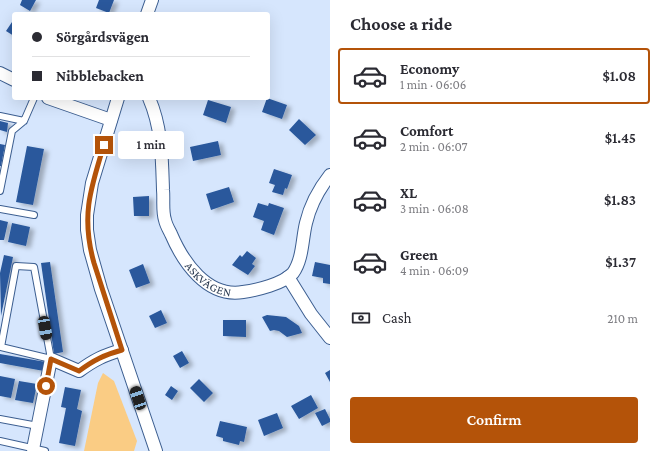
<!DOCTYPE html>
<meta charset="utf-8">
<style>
:root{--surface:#fff;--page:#f2f2f3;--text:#2b2b33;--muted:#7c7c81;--line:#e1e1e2;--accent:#b45309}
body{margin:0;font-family:"Crimson Pro",serif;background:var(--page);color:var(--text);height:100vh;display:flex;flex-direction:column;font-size:15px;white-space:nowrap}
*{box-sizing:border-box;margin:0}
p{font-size:13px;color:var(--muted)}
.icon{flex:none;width:22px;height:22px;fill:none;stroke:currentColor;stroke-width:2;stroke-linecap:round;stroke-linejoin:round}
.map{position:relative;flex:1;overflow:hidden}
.details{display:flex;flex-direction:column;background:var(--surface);width:328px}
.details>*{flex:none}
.guide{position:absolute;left:12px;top:12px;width:258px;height:88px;border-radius:4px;box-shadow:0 4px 16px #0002;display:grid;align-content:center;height:88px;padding:0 20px;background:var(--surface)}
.end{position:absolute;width:18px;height:18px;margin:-9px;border:5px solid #b45309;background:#fff;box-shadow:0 0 0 2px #fff}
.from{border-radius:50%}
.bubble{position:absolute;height:28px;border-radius:4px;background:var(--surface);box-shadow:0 4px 16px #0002;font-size:13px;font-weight:600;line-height:28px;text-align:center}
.car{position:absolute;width:12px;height:24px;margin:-12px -6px;border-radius:5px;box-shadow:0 0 3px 1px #0007;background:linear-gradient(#222 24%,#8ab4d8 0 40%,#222 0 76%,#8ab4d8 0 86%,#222 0)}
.guide b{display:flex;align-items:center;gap:14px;height:38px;font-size:15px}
.guide b+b{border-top:1px solid var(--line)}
.guide i{width:10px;height:10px;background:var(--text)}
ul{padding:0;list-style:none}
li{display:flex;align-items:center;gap:12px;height:56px;margin:0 8px 6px;padding:0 12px;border:2px solid transparent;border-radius:4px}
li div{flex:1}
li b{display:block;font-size:15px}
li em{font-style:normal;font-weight:600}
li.selected{border-color:var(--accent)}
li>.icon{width:36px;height:36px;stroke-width:1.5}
h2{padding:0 20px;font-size:18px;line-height:48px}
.pay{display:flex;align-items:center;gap:10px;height:44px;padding:0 20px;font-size:15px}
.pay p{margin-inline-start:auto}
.button{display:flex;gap:8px;margin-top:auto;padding:8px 20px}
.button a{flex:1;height:46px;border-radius:4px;background:var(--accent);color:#fff;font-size:16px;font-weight:600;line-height:46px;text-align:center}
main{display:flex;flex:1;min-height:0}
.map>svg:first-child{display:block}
.green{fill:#facc84}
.building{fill:#29589c;filter:url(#shadow)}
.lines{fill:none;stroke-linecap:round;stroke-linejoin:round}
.service-casing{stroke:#3c5e90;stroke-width:8}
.minor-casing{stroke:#3c5e90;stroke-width:14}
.service{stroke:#fff;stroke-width:6}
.minor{stroke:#fff;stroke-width:12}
.route{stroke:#b45309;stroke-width:5}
.labels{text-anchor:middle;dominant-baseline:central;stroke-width:4;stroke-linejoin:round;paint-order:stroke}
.street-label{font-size:12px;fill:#2b3b52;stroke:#d6e6fd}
</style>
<main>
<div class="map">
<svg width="330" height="451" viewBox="0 0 330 451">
<defs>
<filter id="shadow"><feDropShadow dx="4.5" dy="2.5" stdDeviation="2" flood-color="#0004"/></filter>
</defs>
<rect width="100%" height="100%" fill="#d6e6fd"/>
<path class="green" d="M103,373l11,8 23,60 -3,10h-50l14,-68z"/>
<path class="building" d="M22,0h14l-6,11 -10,-6z
M99,0h15l-5,13 -13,-5z
M14,19v17l-8,-5z
M267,98l20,7 -5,14 -20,-7z
M208,100l23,7 -5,16 -23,-8z
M299,119l17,16 -11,10 -16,-15z
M0,121l8,2 -1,9 -7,-2z
M147,132v17h-12v-16z
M218,141l3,14 -28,6 -3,-14z
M0,144l5,1 -4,21h-1z
M27,146l17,3 -11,56 -17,-3z
M274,169l18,6 -5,14 -2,-1 -2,7 -11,-3 3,-7 -6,-2z
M229,187l5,15 -23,8 -5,-16z
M149,196v20h-15l-1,-19z
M258,203l10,3 1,-3 15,5 -10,27 -13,-5 3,-9 -11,-4z
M0,220l8,2 -4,18h-4z
M12,223l18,4 -4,19 -18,-4z
M247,251l9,7 -4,6 3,2 -7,9 -16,-10 8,-10 2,2z
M4,255l9,2 -12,59 -1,-43z
M50,262l13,90 -9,2 -13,-91z
M315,262l15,3v19l-7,-1v-5l-11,-2z
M143,264l7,19 -14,5 -7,-18z
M161,310l6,13 -12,5 -6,-12z
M267,315l19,2 13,9 3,7 -15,4 -8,-6 -5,-1 -4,1 -8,-14z
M223,320h23v17l-23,-1z
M182,351l7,12 -9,5 -7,-12z
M0,354l46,8 -2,9 -44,-8z
M330,370v12l-5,-9z
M0,376l15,3 -4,19 -11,-2z
M199,379l14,14 -9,9 -14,-14z
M19,381l18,3 -4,19 -18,-3z
M171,386l7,5 -6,9 -7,-5z
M65,387l16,3 -4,19 5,2 -7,35 -16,-3 7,-35 -5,-1z
M311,395l7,13 -19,11 -8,-13z
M325,409l5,10v3l-8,4 -7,-13z
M277,413l6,15 -19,8 -6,-16z
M220,421l27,6 -3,15 -4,-1 -1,4 -16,-4v-3l-7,-2z"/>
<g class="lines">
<defs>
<path id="service" d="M0,116l24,5
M0,191l12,-60 12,-10 10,-23
M0,209l34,6
M16,266l18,1 17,92 -50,-12z
M0,419l38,7
M0,441l45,10"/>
<g id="minor">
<path d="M147,14l5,-14"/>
<path d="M0,73l14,7"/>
<path d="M48,98l63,22"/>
<path d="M118,98l-26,85 -5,32v15l3,20 11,39 55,162"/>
<path id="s1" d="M149,98c13,30 13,60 14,92 1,9 -1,21 2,30 1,5 4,10 6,14 12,28 36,64 72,58 14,-2 40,-8 50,-19 10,-14 9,-34 13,-50 4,-17 13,-34 24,-48"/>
<path d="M288,277l23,37 19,24"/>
<path d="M33,449l18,-90 28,12c15,-11 25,-16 43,-21"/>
</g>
</defs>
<use href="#service" class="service-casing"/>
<use href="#minor" class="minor-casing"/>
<use href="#service" class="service"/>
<use href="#minor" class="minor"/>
</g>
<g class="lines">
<path class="route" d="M46,386l5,-27 28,12c15,-11 25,-16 43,-21l-28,-87c-13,-46 -4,-73 10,-118"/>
</g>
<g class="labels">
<g class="street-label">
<text stroke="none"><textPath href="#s1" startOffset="200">ASKVÄGEN</textPath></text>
</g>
</g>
</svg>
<i class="end from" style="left:46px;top:386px"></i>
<i class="end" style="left:104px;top:145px"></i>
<div class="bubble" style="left:118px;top:131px;width:66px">1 min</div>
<i class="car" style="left:45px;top:328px;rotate:170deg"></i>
<i class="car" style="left:138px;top:398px;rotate:342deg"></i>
<div class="guide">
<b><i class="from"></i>Sörgårdsvägen</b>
<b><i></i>Nibblebacken</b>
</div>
</div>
<section class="details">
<h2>Choose a ride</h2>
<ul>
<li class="selected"><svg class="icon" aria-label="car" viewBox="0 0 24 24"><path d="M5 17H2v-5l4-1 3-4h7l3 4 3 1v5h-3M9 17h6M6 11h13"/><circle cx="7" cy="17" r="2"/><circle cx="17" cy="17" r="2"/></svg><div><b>Economy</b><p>1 min · 06:06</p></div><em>$1.08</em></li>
<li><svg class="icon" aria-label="car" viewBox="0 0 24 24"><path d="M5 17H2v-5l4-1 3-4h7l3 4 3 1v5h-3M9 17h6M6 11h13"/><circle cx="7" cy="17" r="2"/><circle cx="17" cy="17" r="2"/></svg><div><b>Comfort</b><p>2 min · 06:07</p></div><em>$1.45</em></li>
<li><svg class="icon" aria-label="car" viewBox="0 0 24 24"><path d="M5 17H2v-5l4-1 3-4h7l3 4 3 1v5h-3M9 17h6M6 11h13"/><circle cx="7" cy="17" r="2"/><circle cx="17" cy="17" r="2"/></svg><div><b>XL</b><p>3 min · 06:08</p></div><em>$1.83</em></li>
<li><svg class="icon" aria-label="car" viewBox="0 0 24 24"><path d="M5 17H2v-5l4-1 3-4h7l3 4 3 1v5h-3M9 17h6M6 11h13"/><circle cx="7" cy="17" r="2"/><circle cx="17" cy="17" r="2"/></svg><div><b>Green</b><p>4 min · 06:09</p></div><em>$1.37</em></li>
</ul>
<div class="pay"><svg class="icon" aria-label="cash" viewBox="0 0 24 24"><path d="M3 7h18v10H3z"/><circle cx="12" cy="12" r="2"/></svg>Cash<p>210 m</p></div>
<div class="button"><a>Confirm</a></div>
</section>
</main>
